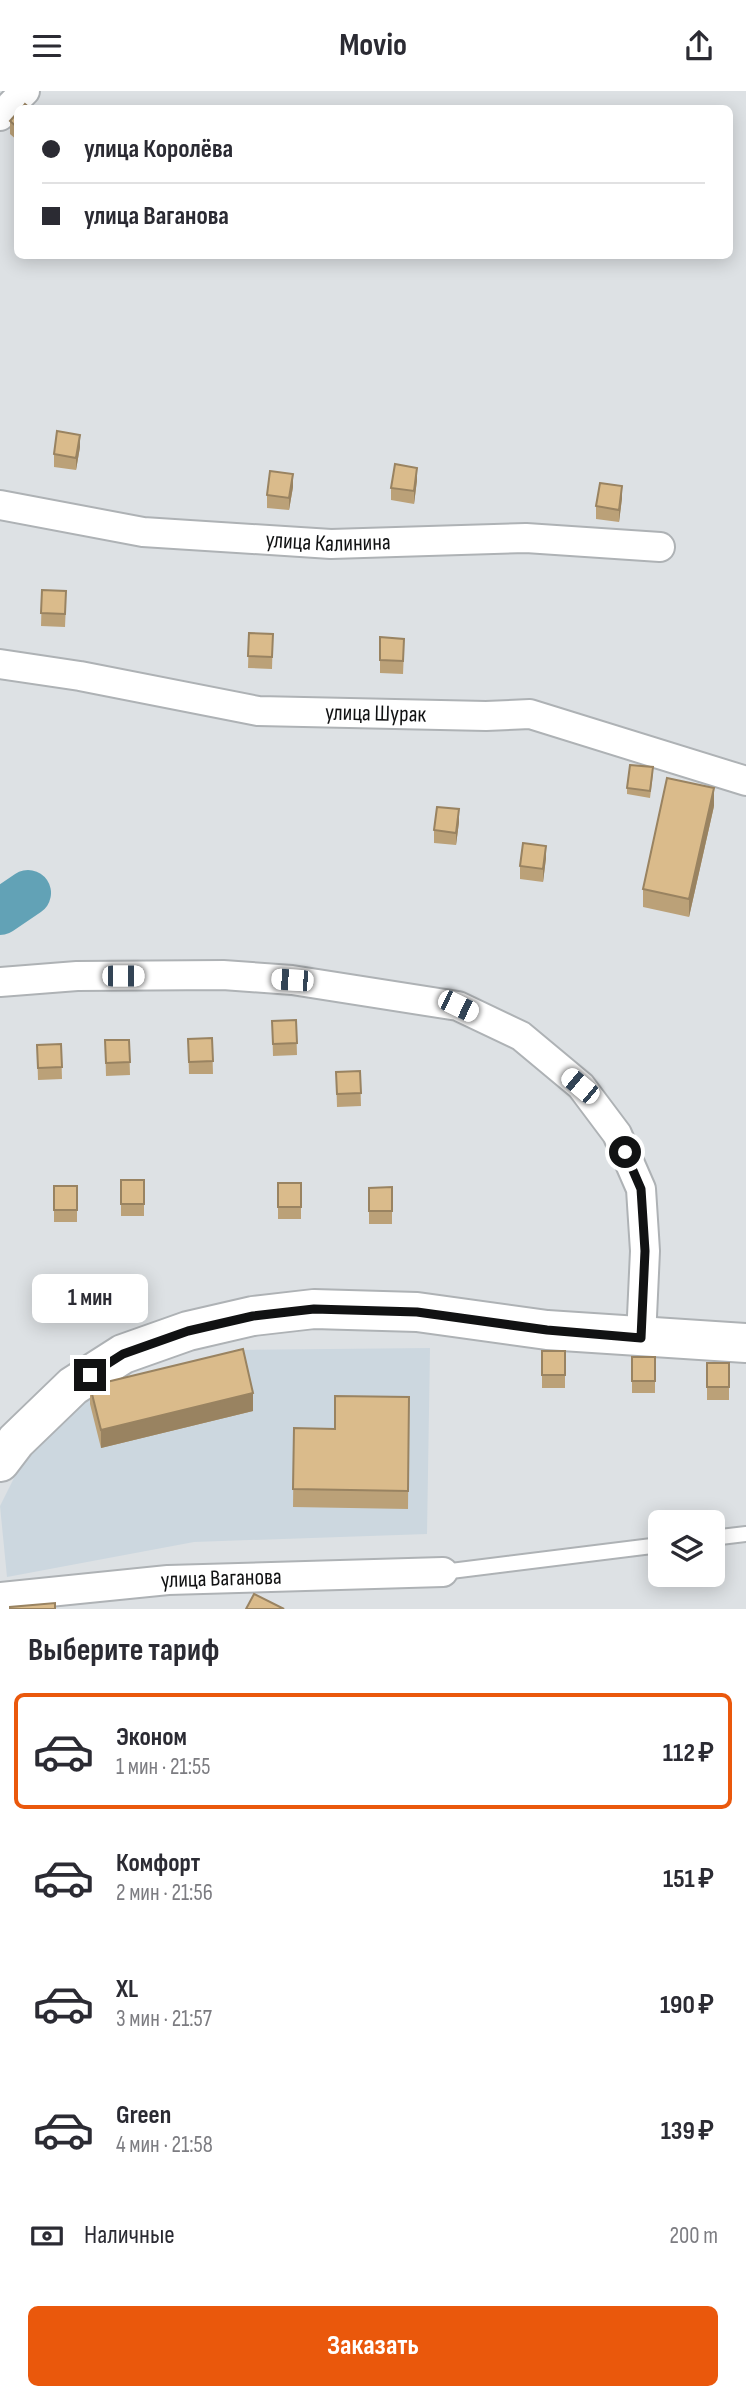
<!DOCTYPE html>
<html lang="ru">
<meta charset="utf-8">
<style>
:root{--surface:#fff;--page:#f2f2f3;--text:#2b2b33;--muted:#7c7c81;--line:#e1e1e2;--accent:#ea580c}
body{margin:0;font-family:"Sofia Sans Condensed",sans-serif;background:var(--page);color:var(--text);height:100vh;display:flex;flex-direction:column;font-size:26px;white-space:nowrap}
*{box-sizing:border-box;margin:0}
p{font-size:23px;color:var(--muted)}
.icon{flex:none;width:38px;height:38px;fill:none;stroke:currentColor;stroke-width:2;stroke-linecap:round;stroke-linejoin:round}
.map{position:relative;height:1518px;overflow:hidden}
.details{display:flex;flex-direction:column;background:var(--surface);flex:1}
.details>*{flex:none}
.top-card{position:absolute;left:14px;top:14px;width:719px;height:154px;border-radius:10px;box-shadow:0 4px 18px #0003;display:grid;align-content:center;height:154px;padding:0 28px;background:var(--surface)}
.fabs{position:absolute;left:648px;top:1419px;display:grid;gap:14px}
.fabs a{display:grid;place-items:center;width:77px;height:77px;border-radius:10px;background:var(--surface);box-shadow:0 4px 18px #0003;font-size:35px}
.end{position:absolute;width:32px;height:32px;margin:-16px;border:9px solid #111213;background:#fff;box-shadow:0 0 0 4px #fff}
.from{border-radius:50%}
.bubble{position:absolute;height:49px;border-radius:10px;background:var(--surface);box-shadow:0 4px 18px #0003;font-size:23px;font-weight:700;line-height:49px;text-align:center}
.car{position:absolute;width:21px;height:42px;margin:-21px -10px;border-radius:9px;box-shadow:0 0 5px 2px #0007;background:linear-gradient(#fff 24%,#345 0 40%,#fff 0 76%,#345 0 86%,#fff 0)}
.top-card b{display:flex;align-items:center;gap:24px;height:66px;font-size:26px}
.top-card b+b{border-top:2px solid var(--line)}
.top-card i{width:18px;height:18px;background:var(--text)}
ul{padding:0;list-style:none}
li{display:flex;align-items:center;gap:21px;height:116px;margin:0 14px 10px;padding:0 14px;border:4px solid transparent;border-radius:10px}
li div{flex:1}
li b{display:block;font-size:26px}
li em{font-style:normal;font-weight:700}
li.current{border-color:var(--accent)}
li>.icon{width:63px;height:63px;stroke-width:1.5}
h2{padding:0 28px;font-size:32px;line-height:84px}
.pay{display:flex;align-items:center;gap:18px;height:77px;padding:0 28px;font-size:26px}
.pay p{margin-inline-start:auto}
.button{display:flex;gap:14px;margin-top:auto;padding:14px 28px}
.button a{flex:1;height:80px;border-radius:10px;background:var(--accent);color:#fff;font-size:28px;font-weight:700;line-height:80px;text-align:center}
header{display:flex;justify-content:space-between;align-items:center;height:91px;padding:0 28px;background:var(--surface);font-size:32px;font-weight:700}
.map>svg:first-child{display:block}
.built{fill:#ccd7df}
.lines{fill:none;stroke-linecap:round;stroke-linejoin:round}
.river{stroke:#62a2b6;stroke-width:46}
.lane-casing{stroke:#aeb2b5;stroke-width:18}
.street-casing{stroke:#aeb2b5;stroke-width:32}
.secondary-casing{stroke:#aeb2b5;stroke-width:42}
.lane{stroke:#fff;stroke-width:14}
.street{stroke:#fff;stroke-width:28}
.secondary{stroke:#fff;stroke-width:38}
.wall{fill:#bba178}
.shaded-wall{fill:#998361}
.building{fill:#dabb8b;stroke:#998361;stroke-width:2}
.route{stroke:#111213;stroke-width:9}
.labels{text-anchor:middle;dominant-baseline:central;stroke-width:6;stroke-linejoin:round;paint-order:stroke}
.street-label{font-size:23px;fill:#111213;stroke:#dde1e4}
</style>
<header><svg class="icon" aria-label="menu" viewBox="0 0 24 24"><path d="M4 6h16M4 12h16M4 18h16"/></svg>Movio<svg class="icon" aria-label="share" viewBox="0 0 24 24"><path d="M12 15V3M7 8l5-5 5 5M5 13v7h14v-7"/></svg></header>
<div class="map">
<svg width="746" height="1518" viewBox="0 0 746 1518">
<rect width="100%" height="100%" fill="#dde1e4"/>
<path class="built" d="M430,1257l-3,186 -233,8 -187,35 -7,-71 27,-54 50,-54 165,-48z"/>
<g class="lines">
<path class="river" d="M0,821l28,-19"/>
<defs>
<path id="lane" d="M712,1447l34,-4
M443,1481l217,-27"/>
<g id="street">
<path d="M0,25l25,-25"/>
<path id="s1" d="M0,414l143,27 188,12 195,-6 134,9"/>
<path id="s2" d="M0,573l80,12 178,35 228,5 44,-2 216,67"/>
<path d="M0,891l77,-6 146,-1 69,5 166,26 63,30 60,50 36,48 24,55 4,62 -4,87"/>
<path id="s3" d="M0,1506l168,-17 275,-8"/>
</g>
<path id="secondary" d="M0,1371l16,-21 57,-55 50,-32 65,-23 65,-15 61,-7 103,3 130,18 199,13"/>
</defs>
<use href="#lane" class="lane-casing"/>
<use href="#street" class="street-casing"/>
<use href="#secondary" class="secondary-casing"/>
<use href="#lane" class="lane"/>
<use href="#street" class="street"/>
<use href="#secondary" class="secondary"/>
</g>
<path class="wall" d="M18,21v29l-8,-7v-13z
M80,356l-4,23 -22,-3v-13z
M417,389l-3,24 -23,-4v-12z
M293,396l-4,23 -22,-2v-13z
M622,407l-3,24 -23,-3v-13z
M42,499l24,14 -1,23 -24,-1z
M249,542l24,1 -1,35 -24,-1z
M380,546l24,14 -1,23 -23,-1z
M653,683l-3,24 -23,-4v-6z
M714,715l-25,111 -46,-10v-18z
M459,731l-3,23 -22,-2v-13z
M546,767l-3,24 -23,-3v-13z
M296,929l1,35 -24,1 -1,-35z
M212,947l1,36h-24l-1,-35z
M105,949h24l1,35 -24,1z
M61,953l1,35 -24,1 -1,-35z
M360,980l1,35 -24,1 -1,-35z
M121,1089h23v36h-23z
M278,1092h23v36h-23z
M54,1095h23v36h-23z
M392,1096v37h-23v-36z
M542,1260h23v37h-23z
M632,1266h23v36h-23z
M707,1272h22v37h-22z
M90,1295l163,25 -152,37 -11,-44z
M409,1306l-1,112 -115,-2 1,-79 41,1z"/>
<path class="shaded-wall" d="M80,344v12l-4,23v-12z
M417,377v12l-3,24v-13z
M293,383v13l-4,23v-12z
M622,395v12l-3,24v-12z
M714,697v18l-25,111v-18z
M459,718v13l-3,23v-12z
M546,755v12l-3,24v-13z
M253,1302v18l-152,37v-18z"/>
<path class="building" d="M25,13l6,5h-10z
M18,21v16l-8,-7z
M57,340l23,4 -4,23 -22,-4z
M395,373l22,4 -3,23 -23,-3z
M270,380l23,3 -4,24 -22,-3z
M600,392l22,3 -3,24 -23,-4z
M42,499l24,1 -1,23 -24,-1z
M249,542l24,1 -1,23 -24,-1z
M380,546l24,2 -1,22 -23,-1z
M630,674l23,2 -3,24 -23,-3z
M667,687l47,10 -25,111 -46,-10z
M437,716l22,2 -3,24 -22,-3z
M523,752l23,3 -3,23 -23,-3z
M296,929l1,23 -24,1 -1,-23z
M212,947l1,23 -24,1 -1,-23z
M105,949h24l1,22 -24,1z
M61,953l1,23 -24,1 -1,-23z
M360,980l1,22 -24,1 -1,-22z
M121,1089h23v24h-23z
M278,1092h23v24h-23z
M54,1095h23v24h-23z
M392,1096v24h-23v-23z
M243,1258l10,44 -152,37 -11,-44z
M542,1260h23v24h-23z
M632,1266h23v24h-23z
M707,1272h22v24h-22z
M335,1305l74,1 -1,94 -115,-2 1,-61 41,1z
M254,1503l30,15h-38z
M55,1512v6h-45v-2z"/>
<g class="lines">
<path class="route" d="M90,1284l33,-21 65,-23 65,-15 61,-7 103,3 130,18 94,8 4,-87 -4,-62 -16,-37"/>
</g>
<g class="labels">
<g class="street-label">
<text stroke="none"><textPath href="#s1" startOffset="331">улица Калинина</textPath></text>
<text stroke="none"><textPath href="#s2" startOffset="380">улица Шурак</textPath></text>
<text stroke="none"><textPath href="#s3" startOffset="222">улица Ваганова</textPath></text>
</g>
</g>
</svg>
<div class="fabs">
<a><svg class="icon" aria-label="layers" viewBox="0 0 24 24"><path d="M12 4l9 5-9 5-9-5zM3 14l9 5 9-5"/></svg></a>
</div>
<i class="end from" style="left:625px;top:1061px"></i>
<i class="end" style="left:90px;top:1284px"></i>
<div class="bubble" style="left:32px;top:1183px;width:116px">1 мин</div>
<i class="car" style="left:123px;top:885px;rotate:90deg"></i>
<i class="car" style="left:292px;top:889px;rotate:274deg"></i>
<i class="car" style="left:458px;top:915px;rotate:116deg"></i>
<i class="car" style="left:580px;top:995px;rotate:310deg"></i>
<div class="top-card">
<b><i class="from"></i>улица Королёва</b>
<b><i></i>улица Ваганова</b>
</div>
</div>
<section class="details">
<h2>Выберите тариф</h2>
<ul>
<li class="current"><svg class="icon" aria-label="car" viewBox="0 0 24 24"><path d="M5 17H2v-5l4-1 3-4h7l3 4 3 1v5h-3M9 17h6M6 11h13"/><circle cx="7" cy="17" r="2"/><circle cx="17" cy="17" r="2"/></svg><div><b>Эконом</b><p>1 мин · 21:55</p></div><em>112 ₽</em></li>
<li><svg class="icon" aria-label="car" viewBox="0 0 24 24"><path d="M5 17H2v-5l4-1 3-4h7l3 4 3 1v5h-3M9 17h6M6 11h13"/><circle cx="7" cy="17" r="2"/><circle cx="17" cy="17" r="2"/></svg><div><b>Комфорт</b><p>2 мин · 21:56</p></div><em>151 ₽</em></li>
<li><svg class="icon" aria-label="car" viewBox="0 0 24 24"><path d="M5 17H2v-5l4-1 3-4h7l3 4 3 1v5h-3M9 17h6M6 11h13"/><circle cx="7" cy="17" r="2"/><circle cx="17" cy="17" r="2"/></svg><div><b>XL</b><p>3 мин · 21:57</p></div><em>190 ₽</em></li>
<li><svg class="icon" aria-label="car" viewBox="0 0 24 24"><path d="M5 17H2v-5l4-1 3-4h7l3 4 3 1v5h-3M9 17h6M6 11h13"/><circle cx="7" cy="17" r="2"/><circle cx="17" cy="17" r="2"/></svg><div><b>Green</b><p>4 мин · 21:58</p></div><em>139 ₽</em></li>
</ul>
<div class="pay"><svg class="icon" aria-label="cash" viewBox="0 0 24 24"><path d="M3 7h18v10H3z"/><circle cx="12" cy="12" r="2"/></svg>Наличные<p>200 m</p></div>
<div class="button"><a>Заказать</a></div>
</section>
